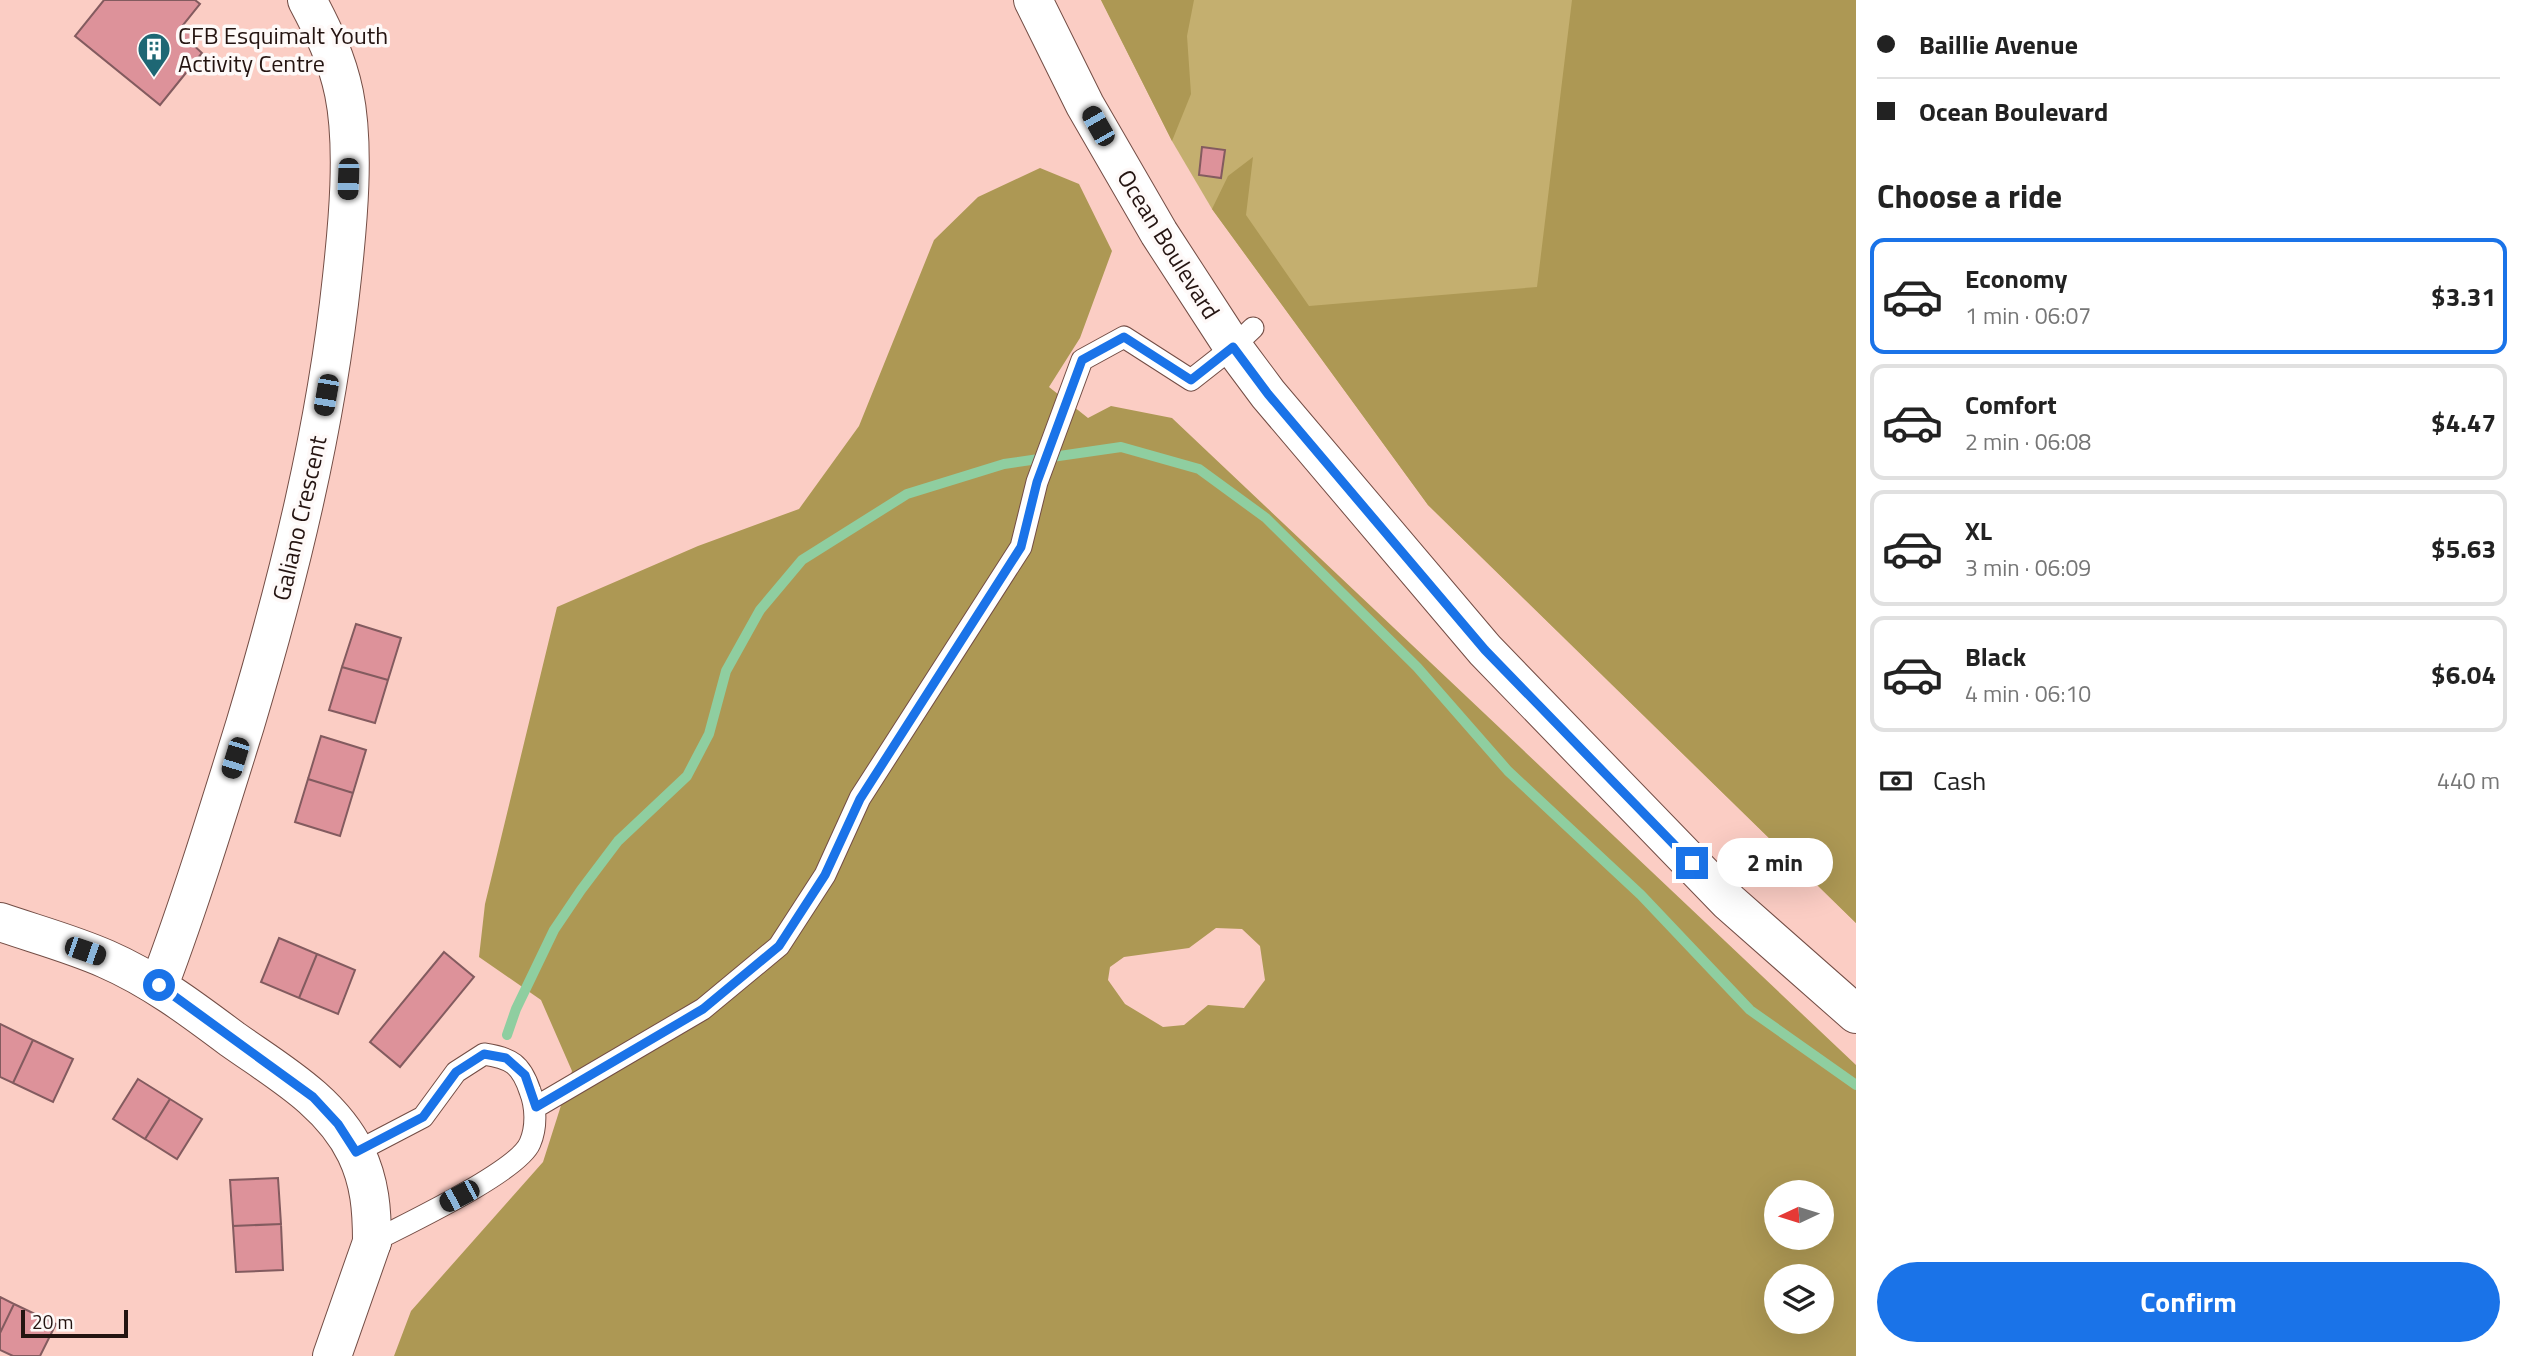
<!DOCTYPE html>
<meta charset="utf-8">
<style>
:root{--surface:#fff;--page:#f2f2f2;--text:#222;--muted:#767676;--line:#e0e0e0;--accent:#1a73e8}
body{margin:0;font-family:"Titillium Web",sans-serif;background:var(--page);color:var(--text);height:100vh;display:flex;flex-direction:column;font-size:26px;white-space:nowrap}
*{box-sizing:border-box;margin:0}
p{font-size:23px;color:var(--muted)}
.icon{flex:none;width:38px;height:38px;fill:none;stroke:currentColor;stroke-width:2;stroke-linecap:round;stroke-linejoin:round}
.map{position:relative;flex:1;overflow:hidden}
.panel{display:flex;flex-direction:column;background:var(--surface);width:665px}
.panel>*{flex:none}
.banner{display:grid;align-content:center;height:154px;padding:0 21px;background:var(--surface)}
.needle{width:46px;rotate:266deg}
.fabs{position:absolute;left:1764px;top:1180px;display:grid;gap:14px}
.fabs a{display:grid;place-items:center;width:70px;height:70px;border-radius:50%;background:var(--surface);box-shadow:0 7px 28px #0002;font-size:35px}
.scale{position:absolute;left:21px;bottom:18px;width:107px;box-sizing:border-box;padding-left:7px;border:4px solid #241411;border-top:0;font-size:19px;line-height:24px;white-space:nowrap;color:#241411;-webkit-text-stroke:5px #fef9f8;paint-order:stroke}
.end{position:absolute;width:32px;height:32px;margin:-16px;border:9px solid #1a73e8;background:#fff;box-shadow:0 0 0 4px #fff}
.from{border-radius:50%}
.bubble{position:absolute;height:49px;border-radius:24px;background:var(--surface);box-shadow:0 7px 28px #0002;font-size:23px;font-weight:700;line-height:49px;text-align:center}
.car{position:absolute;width:21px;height:42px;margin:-21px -10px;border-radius:9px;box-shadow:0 0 5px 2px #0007;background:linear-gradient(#222 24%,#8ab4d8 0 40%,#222 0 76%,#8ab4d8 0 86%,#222 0)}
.banner b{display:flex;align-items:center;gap:24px;height:66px;font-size:26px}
.banner b+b{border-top:2px solid var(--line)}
.banner i{width:18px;height:18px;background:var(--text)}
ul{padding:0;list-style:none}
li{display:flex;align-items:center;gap:21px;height:116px;margin:0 14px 10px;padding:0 7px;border:4px solid var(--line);border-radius:14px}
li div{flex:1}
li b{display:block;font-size:26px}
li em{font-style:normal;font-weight:700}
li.active{border-color:var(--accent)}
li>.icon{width:63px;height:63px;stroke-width:1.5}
h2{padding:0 21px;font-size:32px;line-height:84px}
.pay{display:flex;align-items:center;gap:18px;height:77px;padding:0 21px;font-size:26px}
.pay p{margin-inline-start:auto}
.button{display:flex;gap:14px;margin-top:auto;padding:14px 21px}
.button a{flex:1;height:80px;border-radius:42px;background:var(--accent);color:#fff;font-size:28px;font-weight:700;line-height:80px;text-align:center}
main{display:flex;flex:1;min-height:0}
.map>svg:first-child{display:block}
.green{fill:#c4af6f}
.forest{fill:#ad9854;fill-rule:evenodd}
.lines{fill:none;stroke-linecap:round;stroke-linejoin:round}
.stream{stroke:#8fcea0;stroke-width:10}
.building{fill:#dd929a;stroke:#835b5f;stroke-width:2}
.service-casing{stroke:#734d45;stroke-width:23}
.minor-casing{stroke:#734d45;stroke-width:40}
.tertiary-casing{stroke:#734d45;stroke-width:40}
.service{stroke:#fff;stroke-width:21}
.minor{stroke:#fff;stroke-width:38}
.tertiary{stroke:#fff;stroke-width:38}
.route{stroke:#1a73e8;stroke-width:9}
.labels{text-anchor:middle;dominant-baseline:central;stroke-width:7;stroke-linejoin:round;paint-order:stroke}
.poi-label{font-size:24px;fill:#241411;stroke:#fef9f8;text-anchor:start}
.street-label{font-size:24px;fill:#241411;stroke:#fef9f8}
</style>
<main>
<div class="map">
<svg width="1856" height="1356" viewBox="0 0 1856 1356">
<rect width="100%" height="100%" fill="#fbcdc4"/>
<path class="green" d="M1101,0h755v923l-428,-418 -216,-296 -40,-68z"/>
<path class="forest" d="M1101,0h93l-7,36 4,58 -19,47z
M1572,0h284v923l-428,-418 -216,-296 16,-33 25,-19 -7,58 63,91 228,-19z
M1040,168l39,16 33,67 -32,87 -31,49 39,31 23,-12 61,12 684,647v291h-1462l17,-45 132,-149 29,-91 -31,-71 -62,-43 6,-53 72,-297 141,-61 101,-37 60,-83 75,-186 44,-43zM1216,928l26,1 18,17 5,34 -21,28 -36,-3 -24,20 -21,2 -38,-23 -17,-24 2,-13 14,-10 65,-9zM1776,1192h46v45h-46zM1776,1276h46v45h-46z"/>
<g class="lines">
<path class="stream" d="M507,1035l9,-26 38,-79 27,-40 37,-49 69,-65 22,-42 17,-63 34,-61 42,-50 105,-66 97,-30 117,-17 78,22 67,49 151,149 91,104 133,124 109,115 106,75"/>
</g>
<path class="building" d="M104,0h91l5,4 -17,21 12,9 -6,7 13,12 -42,52 -85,-69z
M1202,147l23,3 -4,28 -22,-3z
M356,624l45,14 -13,42 -46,-13z
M342,667l46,13 -13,43 -46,-13z
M321,736l45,14 -13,43 -45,-14z
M308,779l45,14 -13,43 -45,-14z
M279,938l38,16 -18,44 -38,-16z
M444,952l30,25 -74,90 -30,-25z
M317,954l38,16 -17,44 -39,-16z
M0,1024l33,16 -20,43 -13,-6z
M33,1040l40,19 -20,43 -40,-19z
M138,1079l32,20 -25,40 -32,-20z
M170,1099l32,20 -25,40 -32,-20z
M278,1178l3,46 -48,2 -3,-46z
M281,1224l2,46 -47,2 -3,-46z
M0,1297l14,7 -14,29z
M14,1304l42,20 -16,32h-27l-13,-6v-17z"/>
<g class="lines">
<defs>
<path id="service" d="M536,1107l167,-98 76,-63 46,-71 35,-77 161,-251 16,-65 45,-122 42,-23 67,43 42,-33 20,-19
M356,1152l67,-35 33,-45 28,-18c27,4 37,10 46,37 6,15 7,36 0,52 -12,29 -126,82 -158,99"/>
<path id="minor" d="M0,922c35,12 72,22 106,37 46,20 86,50 126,80 45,32 99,62 124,114 14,29 16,57 16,89
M159,985c32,-85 59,-173 86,-260 44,-147 81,-296 97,-448 6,-55 13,-130 2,-184 -7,-34 -21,-63 -37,-93"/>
<path id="tertiary" d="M1033,0l52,105 74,128 74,114 35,47 217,256 244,252 127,112
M332,1356l40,-114"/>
</defs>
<use href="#service" class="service-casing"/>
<use href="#minor" class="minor-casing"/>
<use href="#tertiary" class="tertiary-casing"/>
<use href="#service" class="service"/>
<use href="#minor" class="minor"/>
<use href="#tertiary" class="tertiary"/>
</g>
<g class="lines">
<path class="route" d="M159,985l154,112 25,27 18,28 67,-35 33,-45 28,-18 22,4 19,17 11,32 167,-98 76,-63 46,-71 35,-76 161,-252 16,-65 45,-122 42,-23 67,43 42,-33 35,47 217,256 207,213"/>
</g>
<defs>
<symbol id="building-pin" viewBox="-11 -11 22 30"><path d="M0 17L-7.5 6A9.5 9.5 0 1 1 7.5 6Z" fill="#1e6774" stroke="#fef9f8"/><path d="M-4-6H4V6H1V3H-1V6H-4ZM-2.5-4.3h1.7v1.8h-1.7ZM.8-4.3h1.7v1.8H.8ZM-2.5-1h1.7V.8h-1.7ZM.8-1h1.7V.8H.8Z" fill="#fff"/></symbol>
</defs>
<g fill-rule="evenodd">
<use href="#building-pin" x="135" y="30" width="38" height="52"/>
</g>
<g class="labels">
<g class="poi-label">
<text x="178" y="35">CFB Esquimalt Youth<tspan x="178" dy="28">Activity Centre</tspan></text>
</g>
<g class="street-label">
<text transform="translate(1169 244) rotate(58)">Ocean Boulevard</text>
<text transform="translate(299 518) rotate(-77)">Galiano Crescent</text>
</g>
</g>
</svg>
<div class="fabs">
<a><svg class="needle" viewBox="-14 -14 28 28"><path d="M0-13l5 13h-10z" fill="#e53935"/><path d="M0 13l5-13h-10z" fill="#767676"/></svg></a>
<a><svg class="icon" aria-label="layers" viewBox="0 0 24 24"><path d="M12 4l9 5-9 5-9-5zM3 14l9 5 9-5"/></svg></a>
</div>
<div class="scale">20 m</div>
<i class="end from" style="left:159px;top:985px"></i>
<i class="end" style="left:1692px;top:863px"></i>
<div class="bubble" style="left:1717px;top:838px;width:116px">2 min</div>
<i class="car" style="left:1098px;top:126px;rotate:330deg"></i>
<i class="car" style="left:348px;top:179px;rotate:182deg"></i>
<i class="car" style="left:326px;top:395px;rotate:190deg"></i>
<i class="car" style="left:235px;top:758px;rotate:197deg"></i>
<i class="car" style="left:85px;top:951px;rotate:109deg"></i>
<i class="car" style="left:459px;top:1196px;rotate:242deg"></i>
</div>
<section class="panel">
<div class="banner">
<b><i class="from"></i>Baillie Avenue</b>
<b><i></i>Ocean Boulevard</b>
</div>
<h2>Choose a ride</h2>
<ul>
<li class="active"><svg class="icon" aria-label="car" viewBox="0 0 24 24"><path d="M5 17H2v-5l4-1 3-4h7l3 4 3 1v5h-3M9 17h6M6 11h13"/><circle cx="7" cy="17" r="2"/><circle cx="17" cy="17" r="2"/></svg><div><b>Economy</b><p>1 min · 06:07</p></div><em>$3.31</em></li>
<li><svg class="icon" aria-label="car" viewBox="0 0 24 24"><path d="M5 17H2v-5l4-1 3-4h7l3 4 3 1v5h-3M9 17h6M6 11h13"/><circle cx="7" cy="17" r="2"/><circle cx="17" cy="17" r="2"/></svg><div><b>Comfort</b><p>2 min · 06:08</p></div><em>$4.47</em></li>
<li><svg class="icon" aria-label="car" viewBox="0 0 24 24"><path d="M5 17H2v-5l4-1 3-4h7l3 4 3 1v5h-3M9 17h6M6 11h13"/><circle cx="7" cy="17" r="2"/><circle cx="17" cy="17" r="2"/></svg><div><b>XL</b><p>3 min · 06:09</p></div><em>$5.63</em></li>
<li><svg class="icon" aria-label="car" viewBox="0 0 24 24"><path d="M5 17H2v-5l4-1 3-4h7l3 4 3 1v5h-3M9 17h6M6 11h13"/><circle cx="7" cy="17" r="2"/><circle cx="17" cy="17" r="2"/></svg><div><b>Black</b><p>4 min · 06:10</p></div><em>$6.04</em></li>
</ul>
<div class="pay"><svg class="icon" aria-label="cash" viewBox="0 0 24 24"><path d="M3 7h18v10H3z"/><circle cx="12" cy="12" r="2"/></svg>Cash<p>440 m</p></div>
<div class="button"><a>Confirm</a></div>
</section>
</main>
